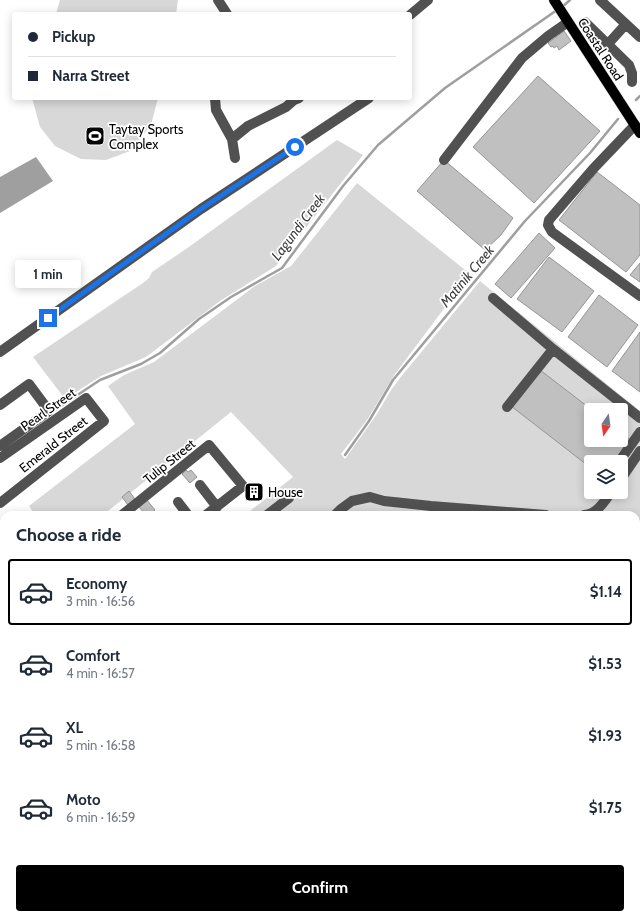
<!DOCTYPE html>
<meta charset="utf-8">
<style>
:root{--surface:#fff;--page:#f6f6f7;--text:#1f2937;--muted:#747a83;--line:#e0e1e3;--accent:#000}
body{margin:0;font-family:Cabin,sans-serif;background:var(--page);color:var(--text);height:100vh;display:flex;flex-direction:column;font-size:15px;white-space:nowrap}
*{box-sizing:border-box;margin:0}
p{font-size:13px;color:var(--muted)}
.icon{flex:none;width:22px;height:22px;fill:none;stroke:currentColor;stroke-width:2;stroke-linecap:round;stroke-linejoin:round}
.map{position:relative;flex:1;overflow:hidden}
.drawer{position:absolute;left:0px;top:511px;width:640px;height:408px;display:flex;flex-direction:column;background:var(--surface);border-radius:12px 12px 0 0;box-shadow:0 2px 10px #0003}
.drawer>*{flex:none}
.hud{position:absolute;left:12px;top:12px;width:400px;height:88px;border-radius:4px;box-shadow:0 2px 10px #0003;display:grid;align-content:center;height:88px;padding:0 16px;background:var(--surface)}
.needle{width:26px;rotate:193deg}
.tools{position:absolute;left:584px;top:403px;display:grid;gap:8px}
.tools a{display:grid;place-items:center;width:44px;height:44px;border-radius:4px;background:var(--surface);box-shadow:0 2px 10px #0003;font-size:20px}
.end{position:absolute;width:18px;height:18px;margin:-9px;border:5px solid #1a73e8;background:#fff;box-shadow:0 0 0 2px #fff}
.from{border-radius:50%}
.bubble{position:absolute;height:28px;border-radius:4px;background:var(--surface);box-shadow:0 2px 10px #0003;font-size:13px;font-weight:700;line-height:28px;text-align:center}
.hud b{display:flex;align-items:center;gap:14px;height:38px;font-size:15px}
.hud b+b{border-top:1px solid var(--line)}
.hud i{width:10px;height:10px;background:var(--text)}
ul{padding:0;list-style:none}
li{display:flex;align-items:center;gap:12px;height:66px;margin:0 8px 6px;padding:0 8px;border:2px solid transparent;border-radius:4px}
li div{flex:1}
li b{display:block;font-size:15px}
li em{font-style:normal;font-weight:700}
li.active{border-color:var(--accent)}
li>.icon{width:36px;height:36px;stroke-width:1.5}
h2{padding:0 16px;font-size:18px;line-height:48px}
.action{display:flex;gap:8px;margin-top:auto;padding:8px 16px}
.action a{flex:1;height:46px;border-radius:4px;background:var(--accent);color:#fff;font-size:16px;font-weight:700;line-height:46px;text-align:center}
.map>svg:first-child{display:block}
.green{fill:#d8d8d8;fill-rule:evenodd}
.water{fill:#9f9f9f}
.lines{fill:none;stroke-linecap:round;stroke-linejoin:round}
.stream{stroke:#9f9f9f;stroke-width:2.5}
.building{fill:#c0c0c0;stroke:#959595}
.major-casing{stroke:#dbdbdb;stroke-width:11}
.minor{stroke:#515151;stroke-width:10}
.major{stroke:#000;stroke-width:10}
.route{stroke:#1a73e8;stroke-width:5}
.labels{text-anchor:middle;dominant-baseline:central;stroke-width:3.5;stroke-linejoin:round;paint-order:stroke}
.street-label{font-size:13px;fill:#000;stroke:#fff}
.poi-label{font-size:13px;fill:#000;stroke:#fff;text-anchor:start}
.water-label{font-size:14px;font-style:italic;fill:#404040;stroke:#fff}
</style>
<div class="map">
<svg width="640" height="919" viewBox="0 0 640 919">
<rect width="100%" height="100%" fill="#fff"/>
<path class="green" d="M60,0h118l-2,14h-120z
M32,98h126l-7,27 -21,26 -24,9 -25,-1 -26,-13 -15,-19z
M337,140l26,15 -87,111 -56,35 -74,56 -45,19 -36,23 -32,-42 110,-74 6,-5 3,-6 34,-23z
M357,183l113,91 -75,100 -28,46 -26,34 4,5 32,-45 14,-24 9,-12 80,-97 160,130v178l-4,6v-80h-391l48,-38 -62,-65 -128,103h-68l-6,-9 106,-82 -27,-38 16,-11 30,-13 101,-76 36,-20zM591,410h30v30h-30zM591,462h30v30h-30z
M4,849v66h11l-5,4h-10v-67z
M313,915h99l-4,4h-92z"/>
<path class="water" d="M36,157l17,24 -53,32v-36z"/>
<g class="lines">
<path class="stream" d="M561,8l9,-8
M636,100l4,-4
M52,412l48,-32 41,-16 19,-11 39,-34 32,-22 51,-29 61,-82 35,-41 67,-57 112,-78
M345,455l24,-34 24,-41 132,-159 65,-68 28,-34
M621,487l5,-7
M103,919l5,-4"/>
</g>
<path class="building" d="M564,31l7,10 -12,9 -2,-4 -3,2 -1,-2 -2,1 -3,-4z
M538,76l62,55 -66,72 -61,-56z
M444,160l69,58 -12,17 -16,15 -68,-59z
M597,172l43,33v50l-14,17 -67,-52z
M539,233l16,15 -44,50 -16,-14z
M549,257l45,34 -32,41 -45,-33z
M640,263v19l-10,-7z
M599,295l39,30 -31,42 -39,-30z
M640,332v60l-28,-21z
M540,370l52,40h-1v30h30v-8l12,10 -16,20h-26v6l-80,-62z
M186,470l2,2 3,-2 6,7 -7,6 -8,-9z
M253,484l9,12 -7,5 -9,-12z
M129,491l6,8 -7,6 -6,-8z
M147,500l8,10 -6,5h-3l-7,-8z
M222,511l2,2 3,-2 4,4h-13z
M640,594v21l-4,-3v-11z
M232,915h4l3,4h-12z
M426,915h15l-3,4h-8z
M464,915h10l-4,4z
M542,915h16l-5,4h-15z
M577,915h13l4,4h-13z
M591,915h14l3,4h-13z
M617,915h12l-5,4h-3z"/>
<g class="lines">
<defs>
<path id="major" d="M554,0l86,133"/>
</defs>
<use href="#major" class="major-casing"/>
<path class="minor" d="M218,0l9,14
M600,0l40,37
M410,15l18,-15
M585,22l44,43 3,8v9
M608,44l18,-20
M215,98l1,12 16,29 3,19
M635,125l-42,44 -44,51 -1,5 4,7 88,64
M232,139l16,-13 38,-19 8,-7 5,-2
M444,160l78,-102 26,-22 20,-14
M493,298l60,51 87,69
M0,352l201,-143 168,-111
M0,405l29,-21 20,27 -49,35
M507,407l46,-58
M0,458l86,-60 18,23 -104,82
M619,462l21,-30
M621,479l19,-28
M200,485l17,22
M598,493l1,-1
M178,502l10,13
M122,515l87,-70 34,41 -37,29
M267,515l22,-17
M335,515l6,-6 11,-8 18,-4 14,4 47,5 115,9
M584,515c13,-1 20,-13 27,-23
M0,580l4,5
M0,622l4,-3
M0,687l4,-4
M0,727l4,-3
M0,763l4,-3
M636,822l4,3
M636,837l4,3
M0,858l4,-3
M575,915l3,4
M614,915l3,4
M115,919l4,-4
M202,919l5,-4
M442,919l5,-4
M503,919l4,-4
M560,919l4,-4"/>
<use href="#major" class="major"/>
</g>
<g class="lines">
<path class="route" d="M48,318l153,-109 94,-62"/>
</g>
<defs>
<symbol id="stadium-square" viewBox="-11 -11 22 22"><rect x="-9" y="-9" width="18" height="18" rx="4" fill="#000" stroke="#fff"/><path d="M0-5a6.5 5 0 1 0 0 10a6.5 5 0 1 0 0-10ZM-3.5-1.8h7v3.6h-7Z" fill="#fff"/></symbol>
<symbol id="building-square" viewBox="-11 -11 22 22"><rect x="-9" y="-9" width="18" height="18" rx="4" fill="#000" stroke="#fff"/><path d="M-4-6H4V6H1V3H-1V6H-4ZM-2.5-4.3h1.7v1.8h-1.7ZM.8-4.3h1.7v1.8H.8ZM-2.5-1h1.7V.8h-1.7ZM.8-1h1.7V.8H.8Z" fill="#fff"/></symbol>
</defs>
<g fill-rule="evenodd">
<use href="#stadium-square" x="84" y="125" width="22" height="22"/>
<use href="#building-square" x="243" y="481" width="22" height="22"/>
</g>
<g class="labels">
<g class="street-label">
<text transform="translate(601 49) rotate(57)">Coastal Road</text>
<text transform="translate(48 409) rotate(-35)">Pearl Street</text>
<text transform="translate(53 444) rotate(-38)">Emerald Street</text>
<text transform="translate(169 461) rotate(-39)">Tulip Street</text>
</g>
<g class="poi-label">
<text x="109" y="129">Taytay Sports<tspan x="109" dy="15">Complex</tspan></text>
<text x="268" y="492">House</text>
</g>
<g class="water-label">
<text transform="translate(298 227) rotate(-53)">Lagundi Creek</text>
<text transform="translate(467 276) rotate(-50)">Matinik Creek</text>
</g>
</g>
</svg>
<div class="tools">
<a><svg class="needle" viewBox="-14 -14 28 28"><path d="M0-13l5 13h-10z" fill="#e53935"/><path d="M0 13l5-13h-10z" fill="#747a83"/></svg></a>
<a><svg class="icon" aria-label="layers" viewBox="0 0 24 24"><path d="M12 4l9 5-9 5-9-5zM3 14l9 5 9-5"/></svg></a>
</div>
<i class="end from" style="left:295px;top:147px"></i>
<i class="end" style="left:48px;top:318px"></i>
<div class="bubble" style="left:15px;top:260px;width:66px">1 min</div>
<div class="hud">
<b><i class="from"></i>Pickup</b>
<b><i></i>Narra Street</b>
</div>
<section class="drawer">
<h2>Choose a ride</h2>
<ul>
<li class="active"><svg class="icon" aria-label="car" viewBox="0 0 24 24"><path d="M5 17H2v-5l4-1 3-4h7l3 4 3 1v5h-3M9 17h6M6 11h13"/><circle cx="7" cy="17" r="2"/><circle cx="17" cy="17" r="2"/></svg><div><b>Economy</b><p>3 min · 16:56</p></div><em>$1.14</em></li>
<li><svg class="icon" aria-label="car" viewBox="0 0 24 24"><path d="M5 17H2v-5l4-1 3-4h7l3 4 3 1v5h-3M9 17h6M6 11h13"/><circle cx="7" cy="17" r="2"/><circle cx="17" cy="17" r="2"/></svg><div><b>Comfort</b><p>4 min · 16:57</p></div><em>$1.53</em></li>
<li><svg class="icon" aria-label="car" viewBox="0 0 24 24"><path d="M5 17H2v-5l4-1 3-4h7l3 4 3 1v5h-3M9 17h6M6 11h13"/><circle cx="7" cy="17" r="2"/><circle cx="17" cy="17" r="2"/></svg><div><b>XL</b><p>5 min · 16:58</p></div><em>$1.93</em></li>
<li><svg class="icon" aria-label="car" viewBox="0 0 24 24"><path d="M5 17H2v-5l4-1 3-4h7l3 4 3 1v5h-3M9 17h6M6 11h13"/><circle cx="7" cy="17" r="2"/><circle cx="17" cy="17" r="2"/></svg><div><b>Moto</b><p>6 min · 16:59</p></div><em>$1.75</em></li>
</ul>
<div class="action"><a>Confirm</a></div>
</section>
</div>
